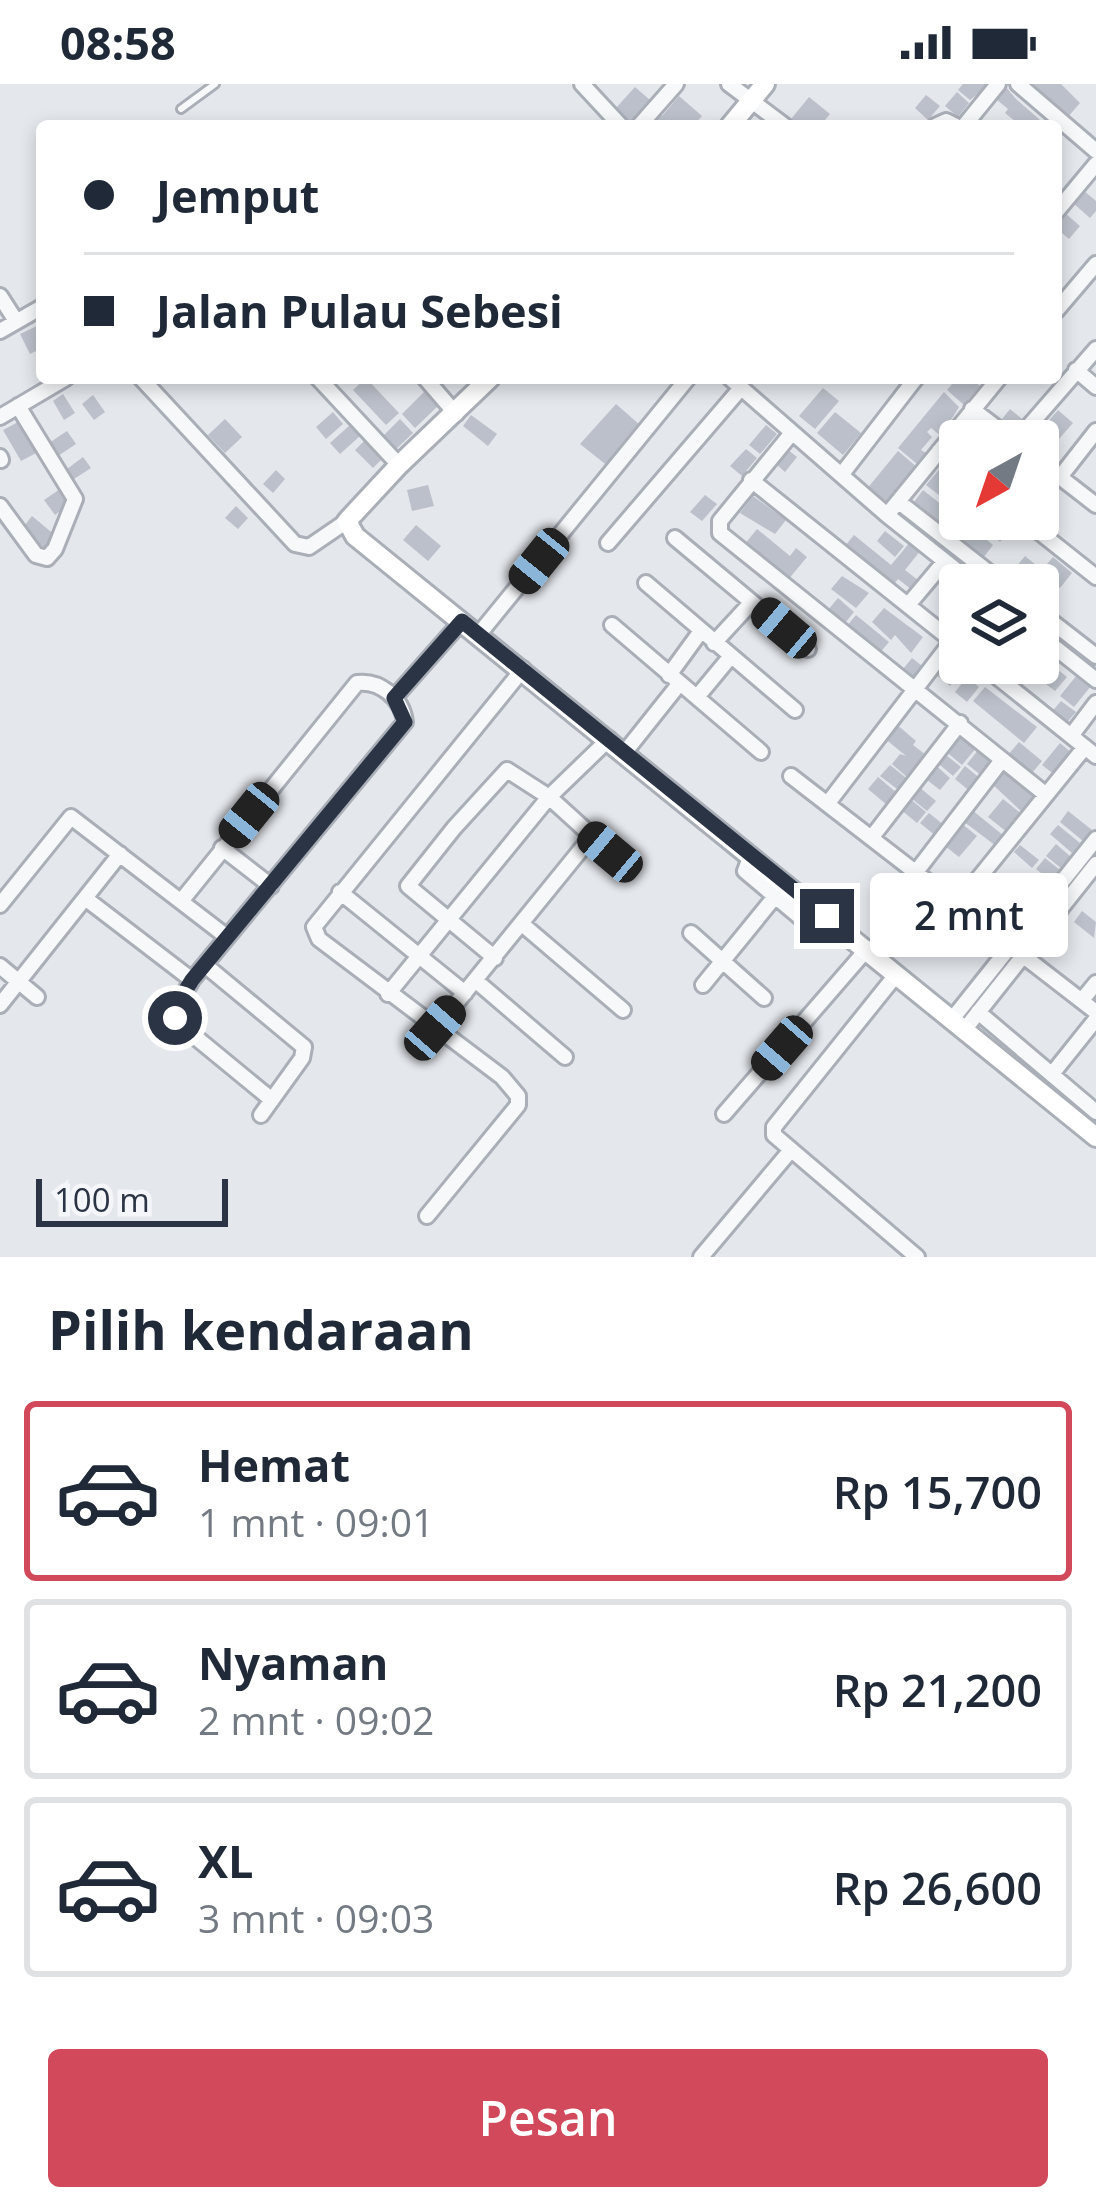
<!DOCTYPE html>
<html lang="id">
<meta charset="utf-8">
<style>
:root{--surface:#fff;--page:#f2f2f3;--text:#1f2937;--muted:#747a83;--line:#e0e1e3;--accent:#d1495b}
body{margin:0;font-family:"Open Sans",sans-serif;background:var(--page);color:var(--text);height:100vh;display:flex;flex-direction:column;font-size:45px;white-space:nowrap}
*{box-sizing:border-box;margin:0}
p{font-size:39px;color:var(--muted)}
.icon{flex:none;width:66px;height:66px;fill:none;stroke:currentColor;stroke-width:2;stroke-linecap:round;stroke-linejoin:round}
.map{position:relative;height:1173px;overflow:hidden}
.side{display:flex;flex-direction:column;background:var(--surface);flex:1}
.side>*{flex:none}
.banner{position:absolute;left:36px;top:36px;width:1026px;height:264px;border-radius:12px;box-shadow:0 6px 18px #0003;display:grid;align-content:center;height:264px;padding:0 48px;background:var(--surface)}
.needle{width:78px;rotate:220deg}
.buttons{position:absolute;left:939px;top:336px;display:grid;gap:24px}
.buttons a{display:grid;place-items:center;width:120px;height:120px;border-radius:12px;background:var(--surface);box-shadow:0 6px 18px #0003;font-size:60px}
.scale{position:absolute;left:36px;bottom:30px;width:192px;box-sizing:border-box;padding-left:12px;border:6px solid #2b3445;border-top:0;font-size:33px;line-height:42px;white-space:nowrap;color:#2b3445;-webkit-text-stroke:9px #f4f6f9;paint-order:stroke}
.end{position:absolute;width:54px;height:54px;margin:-27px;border:15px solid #2b3445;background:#fff;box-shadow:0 0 0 6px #fff}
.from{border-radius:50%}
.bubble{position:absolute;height:84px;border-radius:12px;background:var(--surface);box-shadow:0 6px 18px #0003;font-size:39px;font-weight:600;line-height:84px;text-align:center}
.car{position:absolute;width:36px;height:72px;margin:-36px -18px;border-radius:15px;box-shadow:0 0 9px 3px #0007;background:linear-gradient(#222 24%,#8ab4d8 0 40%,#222 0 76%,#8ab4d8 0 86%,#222 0)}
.banner b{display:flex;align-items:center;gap:42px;height:114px;font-size:45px}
.banner b+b{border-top:3px solid var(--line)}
.banner i{width:30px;height:30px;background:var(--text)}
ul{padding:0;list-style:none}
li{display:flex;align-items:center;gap:36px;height:180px;margin:0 24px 18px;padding:0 24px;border:6px solid var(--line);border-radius:12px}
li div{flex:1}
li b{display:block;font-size:45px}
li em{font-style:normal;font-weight:600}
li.active{border-color:var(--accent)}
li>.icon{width:108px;height:108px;stroke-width:1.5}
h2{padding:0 48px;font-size:54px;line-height:144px}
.cta{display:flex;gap:24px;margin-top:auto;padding:24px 48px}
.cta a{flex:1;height:138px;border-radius:12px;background:var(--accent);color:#fff;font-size:48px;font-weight:600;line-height:138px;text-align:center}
.status{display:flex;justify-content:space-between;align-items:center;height:84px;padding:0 60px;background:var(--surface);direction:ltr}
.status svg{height:33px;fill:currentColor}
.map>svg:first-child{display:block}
.building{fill:#bbc0ca}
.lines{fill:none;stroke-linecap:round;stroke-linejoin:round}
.lane-casing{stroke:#a9aeb7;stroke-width:12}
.street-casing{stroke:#a9aeb7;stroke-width:20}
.secondary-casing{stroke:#a9aeb7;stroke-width:24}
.lane{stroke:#f7f8fa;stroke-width:6}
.street{stroke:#f7f8fa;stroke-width:14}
.secondary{stroke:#fff;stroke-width:18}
.route{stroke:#2b3445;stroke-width:15}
</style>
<div class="status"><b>08:58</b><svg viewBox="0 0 49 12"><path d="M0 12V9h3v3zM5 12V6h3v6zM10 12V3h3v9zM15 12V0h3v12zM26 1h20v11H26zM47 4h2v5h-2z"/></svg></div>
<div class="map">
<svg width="1096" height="1173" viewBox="0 0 1096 1173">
<rect width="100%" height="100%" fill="#e4e7ec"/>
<path class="building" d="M963,0h27l-20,16 -12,-10z
M1030,0h31l19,19 -13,15z
M635,3l15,13 -19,22 -16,-13z
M1006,3l9,11 32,28h-26l-16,-13 3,-4 -12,-10z
M957,8l12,11 -11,14 -13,-11z
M926,11l14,11 -12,14 -13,-12z
M679,12l23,20 -9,10h-50l13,-15 6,5z
M809,13l21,17 -10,12h-30l-3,-2z
M1083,106l13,11v10l-6,7 -17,-15z
M1065,129l15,13 -11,13 -13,-11z
M39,241l3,23 -12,6 -10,-20z
M366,294l33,35 -13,12 -33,-35z
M957,294h14l9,8 -16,19 -17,-15z
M823,304l16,13 -24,28 -16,-13z
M424,308l14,14 -23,22 -13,-14z
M944,308l15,15 -18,29 -10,-8 -4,4 5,5 -11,13 5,3 -9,11 -19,-16z
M63,310l12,19 -11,7 -11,-19z
M93,311l12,17 -11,8 -12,-16z
M616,320l24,21 -31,42 -29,-23z
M1010,325l17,14 -12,15 -17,-14z
M1058,326l15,13 -29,33 -6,-4v-11h-7z
M333,328l10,12 -17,15 -10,-12z
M835,328l26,21 -18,22 -26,-22z
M471,331l26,19 -9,12 -25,-20z
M225,335l17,18 -17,16 -17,-18z
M400,335l13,14 -19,18 -12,-14z
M22,336l18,31 -19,10 -18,-31z
M350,341l10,11 -20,18 -10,-11z
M766,341l11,9 -17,20 -11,-9z
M67,347l9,13 -18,12 -9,-13z
M369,352l18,18 -14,14 -18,-18z
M746,365l11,9 -15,18 -12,-10z
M787,365l10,8 -12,15 -10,-9z
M898,367l20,17 -32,38 -20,-16z
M83,373l8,11 -17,11 -7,-10z
M943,381l17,16v6l-12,15 -22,-17z
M276,386l9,9 -12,14 -10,-9z
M428,401l6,21 -22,5 -5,-21z
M60,405l10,15 -15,11 -11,-15z
M923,406l29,23 -13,17 -29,-23z
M705,411l12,9 -15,17 -12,-9z
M753,412l33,24 -11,14 -35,-21z
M236,422l12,12 -10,11 -13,-11z
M955,430l12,9 -13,16 -11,-10z
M32,432l24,20 -11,13 -24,-19z
M988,435h17l8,7 -13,16 -9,-8 -4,6 6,5 -13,17 -25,-21 17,-21 5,5z
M416,441l25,21 -13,15 -25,-21z
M757,445l33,27 6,-8 11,9 -20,24 -43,-36z
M885,447l19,15 -9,11 -18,-16z
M854,451l37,30 20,-24 10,9 -16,20 18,14 -7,9 -18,-14 -6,8 -47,-41z
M1025,472l16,13 -14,16h-14l-7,-6z
M1053,473l19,16 -12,15 -19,-17z
M842,492l27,17 -13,15 -25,-19z
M1037,495l22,18 -13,14 -8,-7v-19h-7z
M838,514l16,14 -9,11 -17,-13z
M884,524l39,29 -12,16 -16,-18 -4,5 -19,-18z
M856,531l33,27 -11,13 -32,-28z
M1041,564l16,14 -4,4 14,11 -12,14 -30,-23 4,-5h9z
M912,574l14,11 -14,16 -13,-11z
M950,574l14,11 -14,17 -14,-11z
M1077,591l14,11 -17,21 -14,-11z
M967,593l12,10 -12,15 -12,-10z
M985,603l52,40 -13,16 -51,-42z
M1061,617l15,11 -12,14 -14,-12z
M895,639l21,18 -3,4 13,10 -18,23 -16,-14 8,-10 6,2 -23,-19z
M959,648l18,15 -15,18 -18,-15z
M1019,658l23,19 -10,12 -25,-17z
M1060,659l13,11 -18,21 -13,-10z
M978,666l16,13 -11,14 -16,-13z
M946,671l15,12 -8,9 -14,-12z
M933,679l17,15 -10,12 -18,-14z
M890,681l20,16 -9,11 -21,-16z
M965,682l17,14 -10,13 -17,-14z
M1003,685l34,27 -14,17 -32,-30z
M878,693l19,16 -10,12 -19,-16z
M919,703l17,14 -9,10 -16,-13z
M909,714l17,14 -9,11 -17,-14z
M1003,715l20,16 -15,18 -20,-16z
M972,726l32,26 -8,10 -33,-25z
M1068,727l24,19 -9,11 -23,-19z
M929,729l16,13 -8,11 -17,-14z
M961,739l16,13 -18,21 -14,-11z
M1058,741l22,18 -8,10 -22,-19z
M1056,760l15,13 -10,11 -15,-12z
M1020,761l19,15 -7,8 -18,-16z
M1045,774l15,12 -9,11 -15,-12z
M1018,789l27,22 -14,18 -28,-22z
M1082,827l14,11 -2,16 -20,-16z"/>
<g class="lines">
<defs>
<path id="lane" d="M181,25l34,-25"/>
<path id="street" d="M582,0l39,42
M729,0l56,42
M1018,0l78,67
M639,42l37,-42
M935,42l11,-5 10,5
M964,42l34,-42
M1056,128l40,-48
M0,212l16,25
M1056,227l40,-47
M0,247l42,-24
M1076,286l20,17
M141,294l154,166 14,3 38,-26
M318,294l81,87
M425,294l31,36
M730,294l157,137 112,-137
M972,325l42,32
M0,333l66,-39
M791,350l-71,87v12l325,261
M1016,357l80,-92
M939,367l21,17
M0,373l1,3
M1038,376l58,45
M842,390l74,-96
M1060,393l36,-46
M751,396l209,167
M899,418l106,83
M0,422l36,49 11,3 8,-9 20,-50 -57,-93
M887,431l88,70
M1023,435l73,58
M675,454l133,111
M608,459l133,-155
M646,499l149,127
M908,521l37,-44
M1038,527l58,45
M612,541l149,127
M479,550l209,-256
M1038,550l58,46
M714,559l37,-40
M980,579l116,93
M669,591l32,-44
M697,613l34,-41
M394,614l68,-77
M1071,652l25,-33
M625,668l55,-69
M791,692l305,236
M828,719l124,-162
M592,752l37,32
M872,753l88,-114
M222,764l49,38
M751,771l-6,16 68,57 14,-12
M916,788l86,-112
M340,808l125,101
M85,814l107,82
M182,816l175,-217c23,-3 45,15 48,39l-213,258 -19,33 9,13 90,74
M0,821l71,-88 156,120
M957,821l128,-158
M522,840l101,86
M691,849l73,65
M205,881l99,82 -2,11 -41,57
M0,882l37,31
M896,891l-122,152v8l143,122
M475,896l90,77
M703,901l83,-102
M388,910l161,-197 60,-58
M1082,916l14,-17
M0,921l120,-151
M978,928l118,100
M953,934l143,-179
M965,945l131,-165
M423,960l169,-208 -43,-39 -42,-27 -53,58 -46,58 87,72
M1052,990l44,-55
M724,1030l144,-166
M427,1132l91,-111v-9l-16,-19 -183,-138 -5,-12 209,-258
M701,1173l90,-107"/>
<path id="secondary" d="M730,42l35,-42
M490,294l-91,87 -52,56 8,15 741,601"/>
</defs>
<use href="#lane" class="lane-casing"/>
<use href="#street" class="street-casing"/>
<use href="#secondary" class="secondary-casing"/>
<use href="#lane" class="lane"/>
<use href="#street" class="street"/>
<use href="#secondary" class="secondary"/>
</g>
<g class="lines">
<path class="route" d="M175,934l-1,-9 18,-29 213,-258 -11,-24 68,-77 365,295"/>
</g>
</svg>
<div class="buttons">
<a><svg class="needle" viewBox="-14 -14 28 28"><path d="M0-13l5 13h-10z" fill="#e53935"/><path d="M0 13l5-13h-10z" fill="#747a83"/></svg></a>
<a><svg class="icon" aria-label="layers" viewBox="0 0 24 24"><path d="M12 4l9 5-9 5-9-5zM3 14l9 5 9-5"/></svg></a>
</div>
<div class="scale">100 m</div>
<i class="end from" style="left:175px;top:934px"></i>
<i class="end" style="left:827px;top:832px"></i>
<div class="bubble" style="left:870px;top:789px;width:198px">2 mnt</div>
<i class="car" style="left:539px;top:477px;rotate:219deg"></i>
<i class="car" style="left:784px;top:544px;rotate:310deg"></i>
<i class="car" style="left:249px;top:731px;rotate:219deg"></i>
<i class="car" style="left:610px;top:768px;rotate:310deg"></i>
<i class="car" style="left:435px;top:944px;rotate:41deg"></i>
<i class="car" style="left:782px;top:964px;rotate:221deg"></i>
<div class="banner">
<b><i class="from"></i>Jemput</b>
<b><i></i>Jalan Pulau Sebesi</b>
</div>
</div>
<section class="side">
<h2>Pilih kendaraan</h2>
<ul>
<li class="active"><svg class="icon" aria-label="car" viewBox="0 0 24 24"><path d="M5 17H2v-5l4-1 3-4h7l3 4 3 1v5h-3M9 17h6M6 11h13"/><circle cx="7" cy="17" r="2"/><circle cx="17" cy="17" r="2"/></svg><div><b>Hemat</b><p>1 mnt · 09:01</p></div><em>Rp 15,700</em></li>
<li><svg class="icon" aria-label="car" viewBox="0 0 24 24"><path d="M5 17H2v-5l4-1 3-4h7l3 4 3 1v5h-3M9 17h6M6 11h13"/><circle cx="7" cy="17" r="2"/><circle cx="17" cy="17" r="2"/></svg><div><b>Nyaman</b><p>2 mnt · 09:02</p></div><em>Rp 21,200</em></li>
<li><svg class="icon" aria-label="car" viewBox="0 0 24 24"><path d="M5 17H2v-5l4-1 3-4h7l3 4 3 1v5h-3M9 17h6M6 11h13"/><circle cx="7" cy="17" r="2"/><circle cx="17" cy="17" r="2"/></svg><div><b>XL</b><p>3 mnt · 09:03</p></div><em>Rp 26,600</em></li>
</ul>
<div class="cta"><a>Pesan</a></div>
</section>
